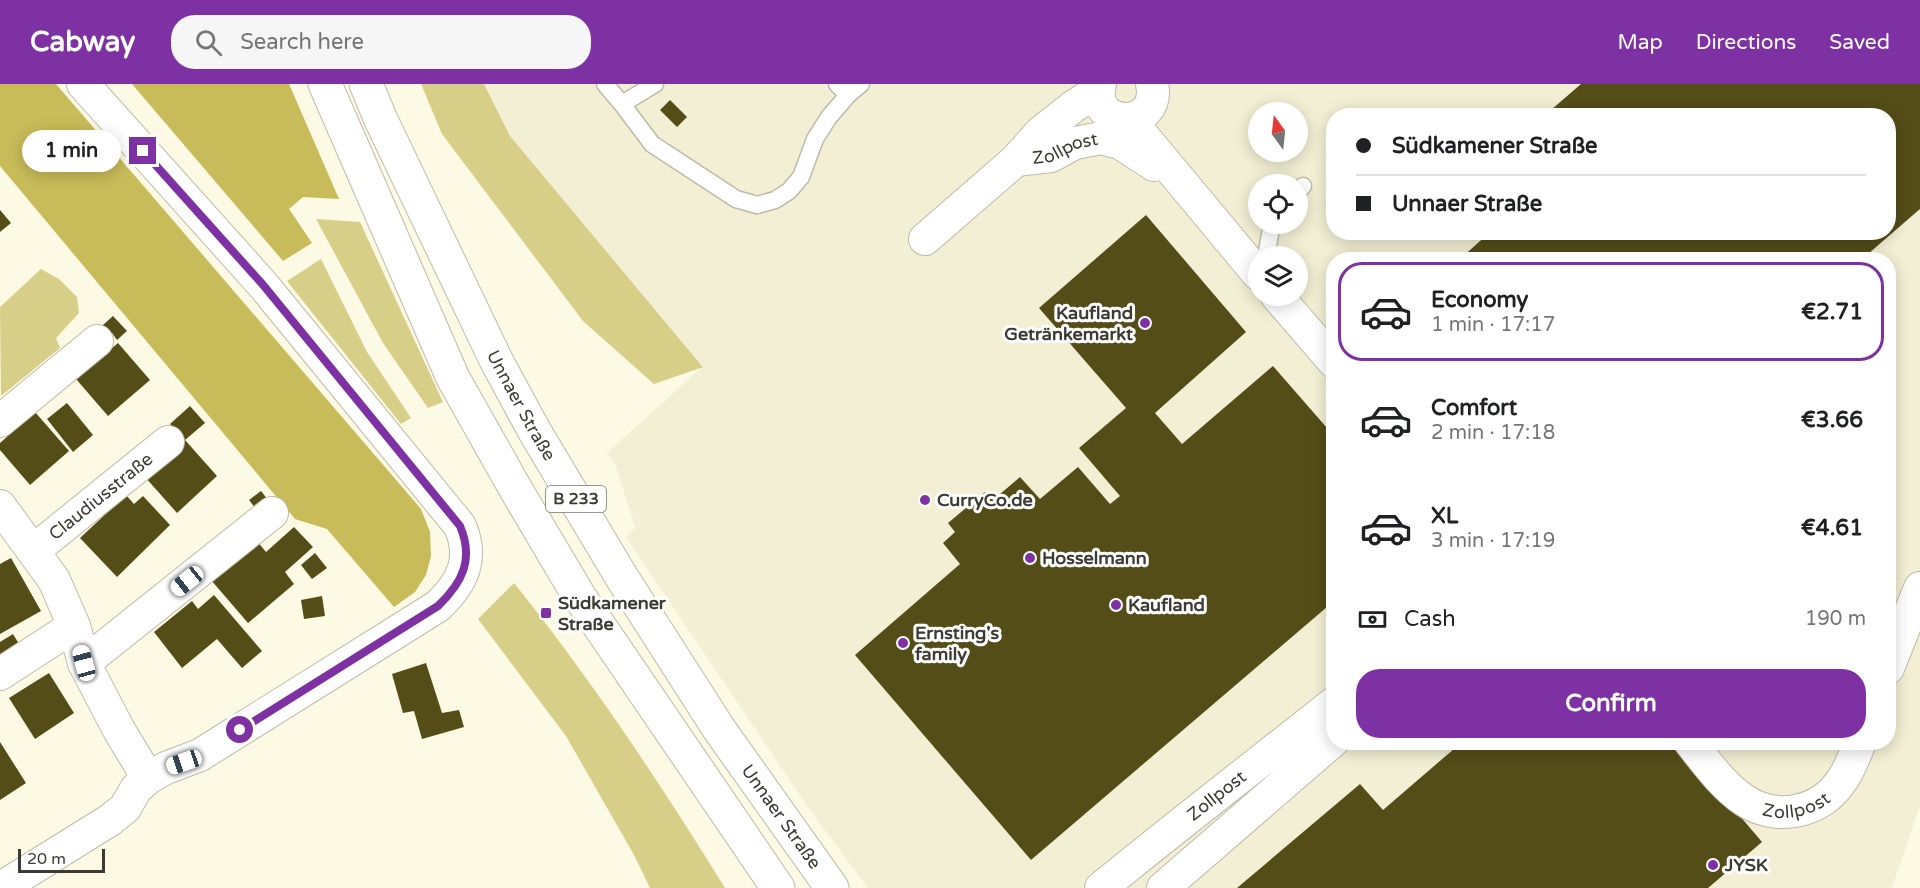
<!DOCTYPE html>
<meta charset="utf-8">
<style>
:root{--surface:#fff;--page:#f6f6f6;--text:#202124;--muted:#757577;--line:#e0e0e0;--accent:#7d31a3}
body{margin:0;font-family:"Varela Round",sans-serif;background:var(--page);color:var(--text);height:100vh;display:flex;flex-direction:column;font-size:22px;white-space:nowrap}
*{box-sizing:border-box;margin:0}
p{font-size:20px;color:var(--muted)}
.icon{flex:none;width:33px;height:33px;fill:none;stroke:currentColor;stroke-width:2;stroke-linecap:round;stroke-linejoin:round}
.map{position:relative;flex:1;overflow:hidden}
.panel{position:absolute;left:1326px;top:168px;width:570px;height:498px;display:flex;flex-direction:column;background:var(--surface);border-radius:24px;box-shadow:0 3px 15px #0003}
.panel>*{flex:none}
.guide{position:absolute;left:1326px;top:24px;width:570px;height:132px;border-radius:24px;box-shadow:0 3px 15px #0003;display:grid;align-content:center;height:132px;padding:0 30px;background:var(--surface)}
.needle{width:39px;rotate:345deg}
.buttons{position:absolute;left:1248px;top:18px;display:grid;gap:12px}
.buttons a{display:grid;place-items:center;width:60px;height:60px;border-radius:50%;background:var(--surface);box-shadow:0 3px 15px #0003;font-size:30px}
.scale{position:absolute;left:18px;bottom:15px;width:87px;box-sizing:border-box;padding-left:6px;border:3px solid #3c3b33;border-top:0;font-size:16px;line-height:21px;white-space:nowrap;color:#3c3b33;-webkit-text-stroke:4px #fff;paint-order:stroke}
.end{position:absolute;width:27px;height:27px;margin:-14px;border:8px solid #7d31a3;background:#fff;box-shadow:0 0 0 3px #fff}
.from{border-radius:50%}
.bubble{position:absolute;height:42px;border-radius:21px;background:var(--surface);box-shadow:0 3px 15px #0003;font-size:20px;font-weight:800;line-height:42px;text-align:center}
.car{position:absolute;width:18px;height:36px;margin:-18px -9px;border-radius:8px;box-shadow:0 0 4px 2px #0007;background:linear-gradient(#fff 24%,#345 0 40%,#fff 0 76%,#345 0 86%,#fff 0)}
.guide b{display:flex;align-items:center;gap:21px;height:57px;font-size:22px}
.guide b+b{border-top:2px solid var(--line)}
.guide i{width:15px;height:15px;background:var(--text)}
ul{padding:10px 0 0;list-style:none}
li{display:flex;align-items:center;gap:18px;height:99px;margin:0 12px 9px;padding:0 18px;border:3px solid transparent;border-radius:24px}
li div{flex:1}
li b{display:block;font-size:22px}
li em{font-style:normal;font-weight:800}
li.selected{border-color:var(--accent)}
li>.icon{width:54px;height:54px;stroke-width:1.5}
.pay{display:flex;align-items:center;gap:15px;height:66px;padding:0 30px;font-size:22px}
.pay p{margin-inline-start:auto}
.cta{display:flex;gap:12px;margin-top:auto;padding:12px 30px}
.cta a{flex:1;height:69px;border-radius:24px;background:var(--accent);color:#fff;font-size:24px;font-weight:800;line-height:69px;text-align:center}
header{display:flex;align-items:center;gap:36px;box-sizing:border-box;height:84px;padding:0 30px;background:var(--accent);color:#fff}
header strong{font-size:28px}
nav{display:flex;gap:33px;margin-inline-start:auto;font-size:21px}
.search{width:420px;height:54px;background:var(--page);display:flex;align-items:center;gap:15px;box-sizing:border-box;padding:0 21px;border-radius:24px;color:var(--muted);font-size:22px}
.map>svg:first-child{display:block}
.built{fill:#f2efd4;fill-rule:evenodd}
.green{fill:#d7ce88}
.forest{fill:#c8bb59}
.building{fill:#544d18}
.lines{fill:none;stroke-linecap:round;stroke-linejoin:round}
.service-casing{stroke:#bdbba8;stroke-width:19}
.minor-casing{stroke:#bdbba8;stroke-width:34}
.primary-casing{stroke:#bdbba8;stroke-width:35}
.service{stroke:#fff;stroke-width:16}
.minor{stroke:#fff;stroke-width:32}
.primary{stroke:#fff;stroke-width:33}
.route{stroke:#7d31a3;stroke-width:8}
.poi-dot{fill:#7d31a3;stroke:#fff;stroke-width:2}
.labels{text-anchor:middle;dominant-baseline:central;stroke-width:6;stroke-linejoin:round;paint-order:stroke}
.shield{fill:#fff;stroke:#767670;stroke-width:1.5}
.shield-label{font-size:16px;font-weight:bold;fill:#3c3b33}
.street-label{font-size:18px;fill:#3c3b33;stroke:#fff}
.poi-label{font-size:18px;font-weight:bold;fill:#3c3b33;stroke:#fff;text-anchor:start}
</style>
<header>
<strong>Cabway</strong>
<div class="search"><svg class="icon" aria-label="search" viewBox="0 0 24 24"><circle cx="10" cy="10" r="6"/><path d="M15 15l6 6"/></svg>Search here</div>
<nav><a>Map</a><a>Directions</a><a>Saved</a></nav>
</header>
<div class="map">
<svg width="1920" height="804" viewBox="0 0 1920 804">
<rect width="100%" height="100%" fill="#fcfae5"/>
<path class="built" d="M484,0h1436v722l-28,82h-1024l-61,-82 -181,-269 9,-9 -19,-61 -9,-14 96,-87 -193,-230zM1258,28h40v40h-40zM1334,32h554v116h-554zM1258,100h40v40h-40zM1258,172h40v40h-40zM1334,176h554v482h-554z"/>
<path class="green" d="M421,0h63l26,52 193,231 -49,17 -71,-63 -141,-187z
M316,135l44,3 83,180 -15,6 -45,-65z
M321,175l46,93 44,66 -10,6 -114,-143z
M41,185l18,10 18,18 2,16 -23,25 4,10 -59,48 -1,-89z
M514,499c77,96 146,200 211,305h-75l-16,-33 -68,-119 -88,-117z"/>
<path class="forest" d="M0,0h56l365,425 9,23 1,24 -5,19 -11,17 -21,15 -67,-78 -32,-10 -295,-353z
M132,0h157l50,115 -36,-2 -14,12 23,34 -29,18z"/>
<path class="building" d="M1581,0h339v125l-59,51h-402l31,-28h398v-116h-344z
M670,16l17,17 -10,10 -17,-17z
M0,126l11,13 -11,9z
M1146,131l100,117 -91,81 27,31 91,-78 61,70v165l-303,259 -176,-205 105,-91 -17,-21 12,-11 -7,-9 37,-31 8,8 27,-23 20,22 38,-32 32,37 10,-8 -41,-48 47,-40 -87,-100z
M113,232l14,15 -10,9 -5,-7 -10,9 -8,-9z
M118,259l32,37 -42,36 -32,-37z
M67,319l26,32 -20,17 -26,-33z
M190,322l15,17 -20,17 -15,-16z
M35,328l34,39 -39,34 -30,-35v-7z
M185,356l32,36 -40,37 -32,-36z
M261,407l7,9 -12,9 -7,-9z
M126,411l8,9 9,-8 27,29 -53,52 -37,-39z
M294,443l19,20 -28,25 9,12 -46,39 -37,-43 46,-39 9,11z
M315,469l12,15 -15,11 -11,-14z
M11,474l30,53 -41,23v-70z
M214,511l48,56 -20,17 -25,-29 -35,29 -28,-36 38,-31 6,8z
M322,512l3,20 -21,3 -3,-19z
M13,550l9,15 -22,13v-20z
M426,579l16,50 17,-3 5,17 -42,12 -8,-28 -11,2 -11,-39z
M49,589l25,40 -39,26 -26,-41z
M0,658l26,41 -26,17z
M1462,658h215l85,100 -54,46h-471l123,-104 23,26z"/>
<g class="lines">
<defs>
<path id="service" d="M605,0l17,20 33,-20
M837,0l11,11 13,-11
M622,20l30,40 84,55 21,6 18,-5 14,-9 12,-14 14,-38 14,-22 19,-22
M1298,107l5,-5
M1266,172l6,-32"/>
<g id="minor">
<path d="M1100,0c-12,46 62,47 52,0"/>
<path d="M1129,35l129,155"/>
<path id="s1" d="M1016,76l35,-4 24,-13 26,-5 19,5 34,22"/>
<path d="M925,155l91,-79 25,-28 33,-26 24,-15"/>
<path d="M1277,212l57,66"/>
<path d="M0,337l97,-80"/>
<path d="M0,422l54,74 20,46 10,37 35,67 29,48"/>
<path id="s2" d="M33,467l135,-109"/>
<path d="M84,579l188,-150"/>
<path d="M1888,584l32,-80"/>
<path d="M0,590l74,-48"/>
<path id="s3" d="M1690,658c16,20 33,44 54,58 32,22 77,13 98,-20 8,-11 13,-25 18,-38"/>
<path d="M1,804l109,-68 15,-12 11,-19 12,-11 18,-10 34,-13 238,-149c25,-24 36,-47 22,-80l-196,-240 -181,-202"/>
<path id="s4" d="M1101,804c77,-63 155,-123 233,-185"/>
<path d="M1163,804l171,-148"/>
</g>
<g id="primary">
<path d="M325,0l128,294 62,110 64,108 199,292"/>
<path id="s5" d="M366,0l15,36 116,242 38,70 86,144 98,153 113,159"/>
</g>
</defs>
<use href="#service" class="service-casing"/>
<use href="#minor" class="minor-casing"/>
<use href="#primary" class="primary-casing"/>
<use href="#service" class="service"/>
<use href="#minor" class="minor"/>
<use href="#primary" class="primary"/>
</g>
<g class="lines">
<path class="route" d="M143,67l121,135 196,240c14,33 3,56 -22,80l-198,124"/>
</g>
<g class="poi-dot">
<circle cx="1145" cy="239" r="6"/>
<circle cx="925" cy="416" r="6"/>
<circle cx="1030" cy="474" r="6"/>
<circle cx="1116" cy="521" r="6"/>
<rect x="540" y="523" width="12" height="12" rx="3"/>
<circle cx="903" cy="559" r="6"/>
<circle cx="1713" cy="781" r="6"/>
</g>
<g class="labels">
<rect class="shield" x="546" y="402" width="60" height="26" rx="4.5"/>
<g class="shield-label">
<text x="576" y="415">B 233</text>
</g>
<g class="street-label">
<text stroke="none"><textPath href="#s1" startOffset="51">Zollpost</textPath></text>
<text stroke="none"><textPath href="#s5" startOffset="357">Unnaer Straße</textPath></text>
<text stroke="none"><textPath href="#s2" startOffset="87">Claudiusstraße</textPath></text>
<text stroke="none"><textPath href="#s4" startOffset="148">Zollpost</textPath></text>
<text stroke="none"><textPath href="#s3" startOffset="135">Zollpost</textPath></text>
<text stroke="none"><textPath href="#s5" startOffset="844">Unnaer Straße</textPath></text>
</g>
<g class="poi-label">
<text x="1133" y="229" text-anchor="end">Kaufland<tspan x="1133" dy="21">Getränkemarkt</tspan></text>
<text x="937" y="416">CurryCo.de</text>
<text x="1042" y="474">Hosselmann</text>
<text x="558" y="519">Südkamener<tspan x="558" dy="21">Straße</tspan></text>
<text x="1128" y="521">Kaufland</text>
<text x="915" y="549">Ernsting's<tspan x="915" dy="21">family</tspan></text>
<text x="1725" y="781">JYSK</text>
</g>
</g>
</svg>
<div class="buttons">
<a><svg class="needle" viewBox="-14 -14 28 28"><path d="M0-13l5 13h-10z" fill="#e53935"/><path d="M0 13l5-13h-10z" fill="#757577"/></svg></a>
<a><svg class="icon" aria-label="locate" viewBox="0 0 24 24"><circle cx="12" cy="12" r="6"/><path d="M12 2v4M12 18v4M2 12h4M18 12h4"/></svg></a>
<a><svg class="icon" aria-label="layers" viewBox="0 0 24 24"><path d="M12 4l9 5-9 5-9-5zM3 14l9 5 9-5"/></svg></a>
</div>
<div class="scale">20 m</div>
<i class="end from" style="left:240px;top:646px"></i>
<i class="end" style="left:143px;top:67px"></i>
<div class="bubble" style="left:22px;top:46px;width:99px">1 min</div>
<i class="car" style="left:187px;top:497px;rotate:231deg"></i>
<i class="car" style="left:84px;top:579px;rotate:345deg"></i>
<i class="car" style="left:184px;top:678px;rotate:251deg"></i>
<div class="guide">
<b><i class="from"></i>Südkamener Straße</b>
<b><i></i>Unnaer Straße</b>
</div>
<section class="panel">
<ul>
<li class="selected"><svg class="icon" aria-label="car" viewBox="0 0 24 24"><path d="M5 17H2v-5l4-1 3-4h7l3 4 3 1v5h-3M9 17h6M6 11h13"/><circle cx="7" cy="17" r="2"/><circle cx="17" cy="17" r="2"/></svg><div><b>Economy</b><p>1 min · 17:17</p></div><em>€2.71</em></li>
<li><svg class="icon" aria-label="car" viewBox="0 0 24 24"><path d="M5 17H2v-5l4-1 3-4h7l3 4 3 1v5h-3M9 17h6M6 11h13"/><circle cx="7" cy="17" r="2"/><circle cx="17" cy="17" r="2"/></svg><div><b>Comfort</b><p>2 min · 17:18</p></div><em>€3.66</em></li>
<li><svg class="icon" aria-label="car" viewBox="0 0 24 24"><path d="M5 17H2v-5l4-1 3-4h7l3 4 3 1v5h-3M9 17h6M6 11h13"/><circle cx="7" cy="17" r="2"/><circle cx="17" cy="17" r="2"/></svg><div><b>XL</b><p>3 min · 17:19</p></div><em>€4.61</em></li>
</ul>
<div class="pay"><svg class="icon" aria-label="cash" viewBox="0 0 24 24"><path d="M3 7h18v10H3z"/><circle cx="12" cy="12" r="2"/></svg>Cash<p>190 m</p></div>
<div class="cta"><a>Confirm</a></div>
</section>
</div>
